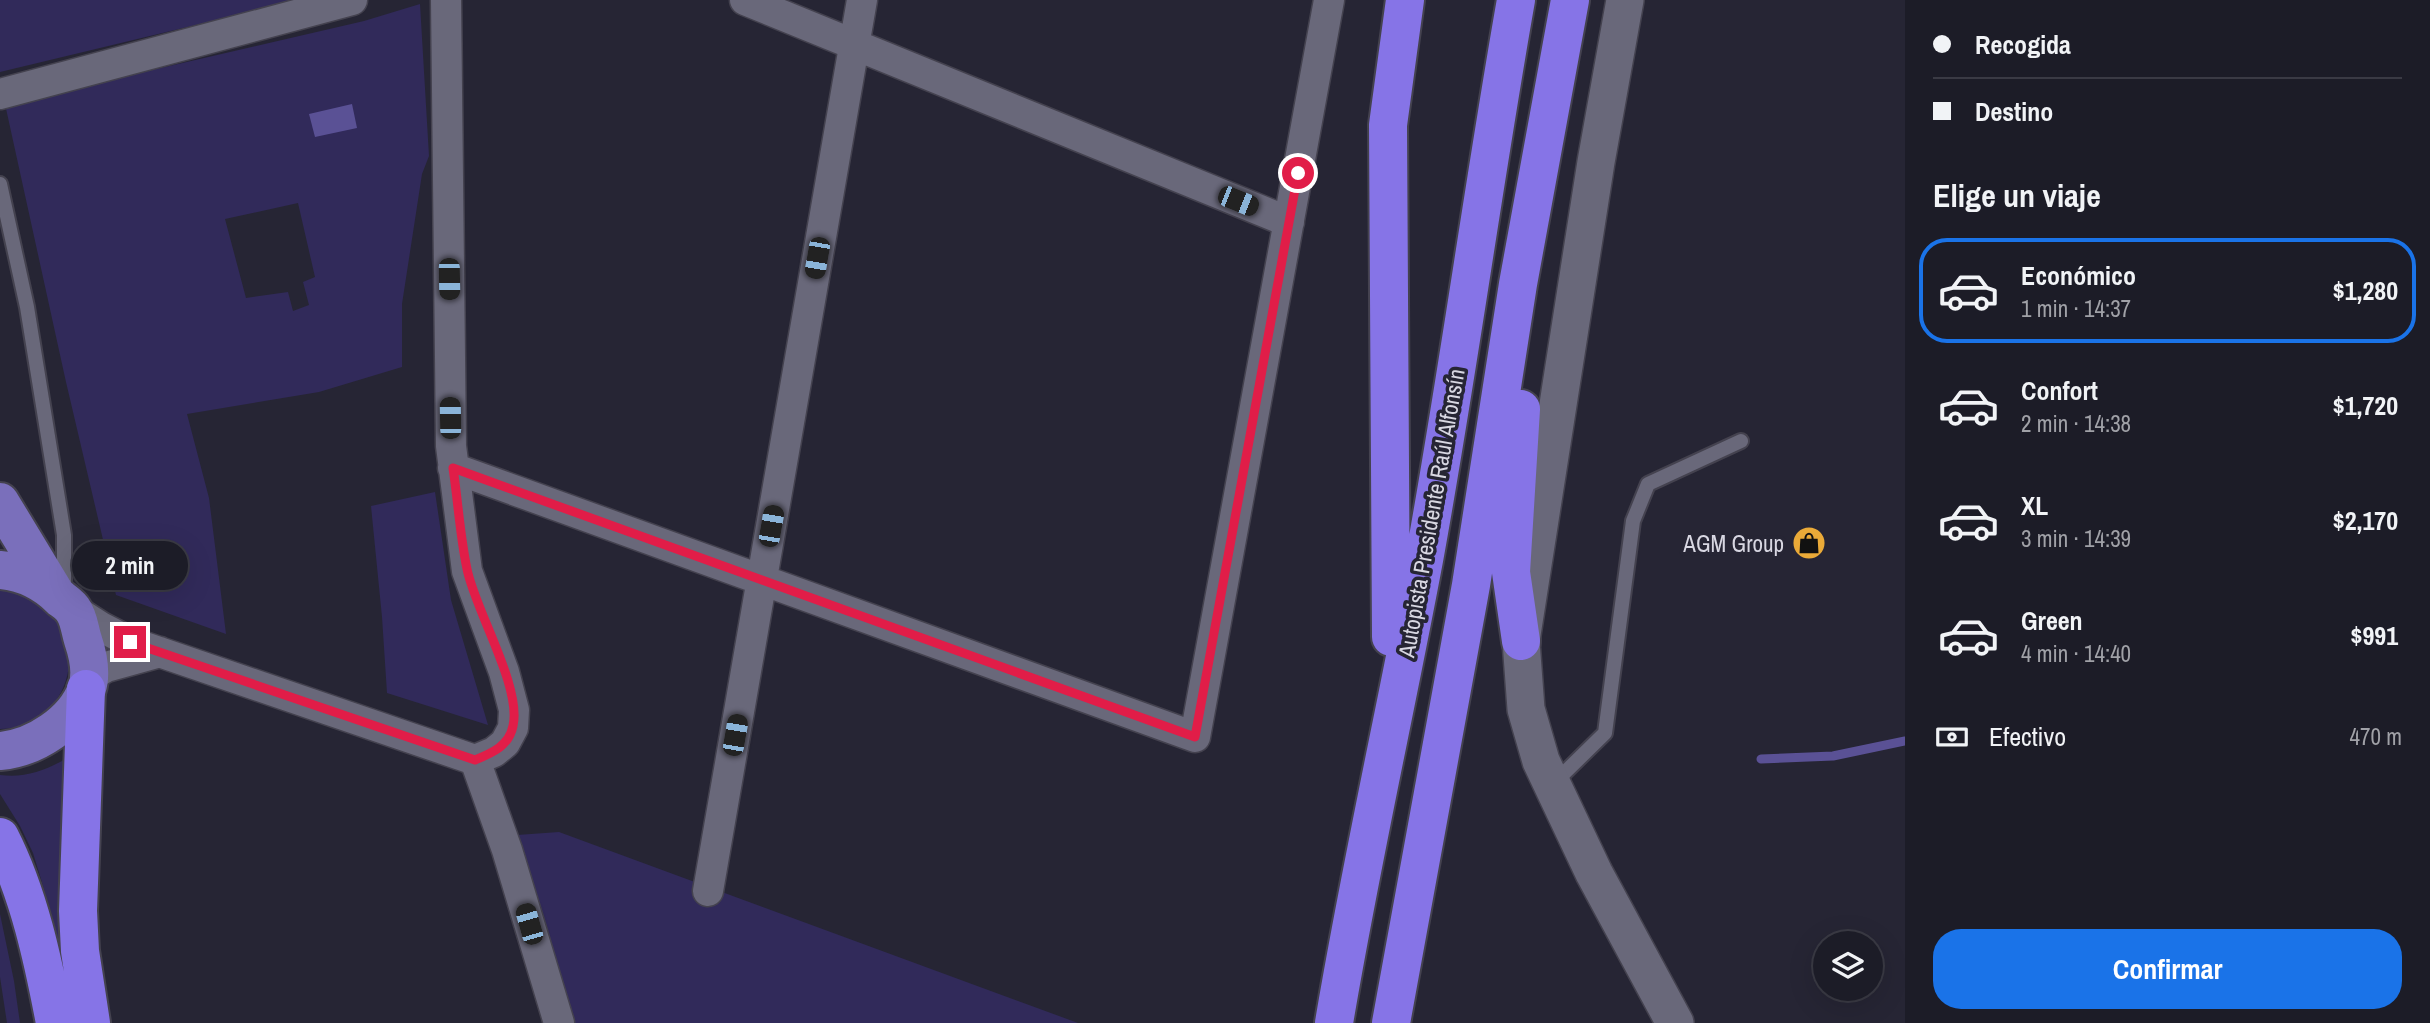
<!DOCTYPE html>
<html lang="es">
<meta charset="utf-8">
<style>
:root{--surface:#1c1c27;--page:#25252f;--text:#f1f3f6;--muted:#a0a1a7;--line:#3a3a44;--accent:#1a73e8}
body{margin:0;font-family:"Archivo Narrow",sans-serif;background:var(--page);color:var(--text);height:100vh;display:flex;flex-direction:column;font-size:26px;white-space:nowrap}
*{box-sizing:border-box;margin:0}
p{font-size:23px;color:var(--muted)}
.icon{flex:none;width:38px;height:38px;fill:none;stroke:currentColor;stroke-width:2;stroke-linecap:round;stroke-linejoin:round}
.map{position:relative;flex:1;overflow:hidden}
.panel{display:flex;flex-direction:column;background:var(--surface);width:525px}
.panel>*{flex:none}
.top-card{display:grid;align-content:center;height:154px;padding:0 28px;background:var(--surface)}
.tools{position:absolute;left:1813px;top:931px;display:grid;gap:14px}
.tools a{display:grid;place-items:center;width:70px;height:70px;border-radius:50%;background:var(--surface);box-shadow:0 7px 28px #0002,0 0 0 2px var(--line);font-size:35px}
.end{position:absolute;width:32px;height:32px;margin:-16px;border:9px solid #e11d48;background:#fff;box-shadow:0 0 0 4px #fff}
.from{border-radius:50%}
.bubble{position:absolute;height:49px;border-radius:24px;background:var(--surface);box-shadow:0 7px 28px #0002,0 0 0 2px var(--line);font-size:23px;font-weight:800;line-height:49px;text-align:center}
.car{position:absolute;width:21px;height:42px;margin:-21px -10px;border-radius:9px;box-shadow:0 0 5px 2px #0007;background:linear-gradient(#222 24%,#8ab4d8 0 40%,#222 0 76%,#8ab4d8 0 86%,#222 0)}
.top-card b{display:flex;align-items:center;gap:24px;height:66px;font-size:26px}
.top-card b+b{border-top:2px solid var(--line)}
.top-card i{width:18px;height:18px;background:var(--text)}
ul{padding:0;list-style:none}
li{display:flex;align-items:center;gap:21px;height:105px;margin:0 14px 10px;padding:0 14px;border:4px solid transparent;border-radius:28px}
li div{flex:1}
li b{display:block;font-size:26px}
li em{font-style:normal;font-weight:800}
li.on{border-color:var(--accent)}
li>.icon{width:63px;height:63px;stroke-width:1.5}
h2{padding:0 28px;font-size:32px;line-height:84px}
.pay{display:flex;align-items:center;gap:18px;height:77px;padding:0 28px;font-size:26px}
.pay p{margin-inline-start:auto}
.cta{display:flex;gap:14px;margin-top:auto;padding:14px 28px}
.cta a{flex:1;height:80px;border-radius:28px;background:var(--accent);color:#fff;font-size:28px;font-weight:800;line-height:80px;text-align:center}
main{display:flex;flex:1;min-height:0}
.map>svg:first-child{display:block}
.green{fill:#312a5a;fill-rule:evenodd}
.water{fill:#5a5195}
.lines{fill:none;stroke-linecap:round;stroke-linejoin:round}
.stream{stroke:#5a5195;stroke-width:9}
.service-casing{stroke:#44424f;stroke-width:18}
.minor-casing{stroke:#44424f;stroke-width:33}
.tertiary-casing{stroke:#44424f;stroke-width:40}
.primary-casing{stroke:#44424f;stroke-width:42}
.motorway-casing{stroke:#44424f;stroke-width:42}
.service{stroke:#69687a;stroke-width:14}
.minor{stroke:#69687a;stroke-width:30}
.tertiary{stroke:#69687a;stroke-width:37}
.primary{stroke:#7a6fbb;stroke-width:38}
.motorway{stroke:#8674e7;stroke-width:38}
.route{stroke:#e11d48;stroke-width:9}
.labels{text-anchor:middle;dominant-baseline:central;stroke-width:7;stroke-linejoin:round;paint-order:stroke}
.street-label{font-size:23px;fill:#d8d7e2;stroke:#262534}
.poi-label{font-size:23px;fill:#d8d7e2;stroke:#262534;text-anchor:end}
</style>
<main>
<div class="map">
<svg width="1905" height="1023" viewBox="0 0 1905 1023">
<rect width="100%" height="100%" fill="#262534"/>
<path class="green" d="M0,0h300l-300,72z
M420,4l9,152 -7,18 -20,130v63l-83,25 -132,22 22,84 17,136 -110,-39 -50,-213 -61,-278 359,-83zM298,203l17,74 -12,5 6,23 -16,6 -5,-19 -42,6 -21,-79z
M435,492l16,108 37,125 -101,-32 -5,-76 -11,-111z
M0,590c69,-5 96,91 36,129 -10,6 -23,10 -36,10z
M67,758l4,234 -20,-80 -18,-59 -13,-27 -20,-32v-19c25,3 45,-4 67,-17z
M559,832l519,191h-504l-57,-188z
M0,914l14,67 6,42h-13l-7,-46z"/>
<path class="water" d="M352,104l5,24 -42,9 -6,-23z"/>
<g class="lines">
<path class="stream" d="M1761,759l72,-3 72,-15"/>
<defs>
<path id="service" d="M0,184l27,123 37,228v54
M1553,784l52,-51 28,-212 15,-37 93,-43"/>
<path id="minor" d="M745,0l544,222
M0,94l352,-94
M453,468l742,269 134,-737
M73,609l28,18 29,15 345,118 19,-8 11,-9 8,-15 1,-18 -10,-38 -37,-101 -16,-125 -5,-446
M89,677l17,-10 54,-15
M475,760l32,90 52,173
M708,891l154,-891"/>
<path id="tertiary" d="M1625,0l-29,162 -75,479 5,68 15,52 53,112 81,150"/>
<path id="primary" d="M0,502l54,89
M0,570c25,2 44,12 61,29 4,3 10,7 12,11 6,8 7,21 10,30 5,15 9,33 4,48 -12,34 -52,60 -87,63"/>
<path id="motorway" d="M1521,409l-10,163 10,69
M1391,637l-3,-512 17,-125
M86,689l-8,222 2,40 11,72
M0,837c29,57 43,123 55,186
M1334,1023c26,-155 61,-309 90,-463 34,-186 59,-374 92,-560
M1391,1023l80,-438 47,-301 52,-284"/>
</defs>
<use href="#service" class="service-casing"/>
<use href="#minor" class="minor-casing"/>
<use href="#tertiary" class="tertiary-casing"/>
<use href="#primary" class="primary-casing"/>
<use href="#motorway" class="motorway-casing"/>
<use href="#service" class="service"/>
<use href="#minor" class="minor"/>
<use href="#tertiary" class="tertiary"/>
<use href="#primary" class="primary"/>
<use href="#motorway" class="motorway"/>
</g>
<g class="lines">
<path class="route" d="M130,642l345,118c17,-7 34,-14 38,-34 9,-39 -38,-116 -46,-157 -7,-33 -9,-68 -14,-101l742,269 103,-564"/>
</g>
<defs>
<symbol id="shop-disc" viewBox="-11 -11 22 22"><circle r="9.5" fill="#eaaa38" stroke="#262534"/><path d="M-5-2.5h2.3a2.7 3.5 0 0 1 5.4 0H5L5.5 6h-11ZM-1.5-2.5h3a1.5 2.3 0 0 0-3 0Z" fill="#111"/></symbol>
</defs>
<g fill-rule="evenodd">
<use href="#shop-disc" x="1790" y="524" width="38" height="38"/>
</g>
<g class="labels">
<g class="street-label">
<text transform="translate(1431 513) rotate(-80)">Autopista Presidente Raúl Alfonsín</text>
</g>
<g class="poi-label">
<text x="1784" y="543">AGM Group</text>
</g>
</g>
</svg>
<div class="tools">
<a><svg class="icon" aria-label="layers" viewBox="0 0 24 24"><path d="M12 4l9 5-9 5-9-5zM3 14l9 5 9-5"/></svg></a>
</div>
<i class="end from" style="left:1298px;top:173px"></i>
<i class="end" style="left:130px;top:642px"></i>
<div class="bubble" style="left:72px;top:541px;width:116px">2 min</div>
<i class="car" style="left:1238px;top:201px;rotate:112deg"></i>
<i class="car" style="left:817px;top:258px;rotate:190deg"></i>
<i class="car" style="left:449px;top:279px;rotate:179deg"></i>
<i class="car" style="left:450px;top:418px;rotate:359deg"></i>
<i class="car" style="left:771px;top:526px;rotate:10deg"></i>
<i class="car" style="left:735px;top:735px;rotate:10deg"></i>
<i class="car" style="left:529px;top:924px;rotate:344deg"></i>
</div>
<section class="panel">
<div class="top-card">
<b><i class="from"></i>Recogida</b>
<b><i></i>Destino</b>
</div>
<h2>Elige un viaje</h2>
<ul>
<li class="on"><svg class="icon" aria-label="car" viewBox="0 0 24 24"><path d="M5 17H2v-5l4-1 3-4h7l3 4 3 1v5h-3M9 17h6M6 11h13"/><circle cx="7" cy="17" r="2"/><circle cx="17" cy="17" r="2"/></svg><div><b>Económico</b><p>1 min · 14:37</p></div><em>$1,280</em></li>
<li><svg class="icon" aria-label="car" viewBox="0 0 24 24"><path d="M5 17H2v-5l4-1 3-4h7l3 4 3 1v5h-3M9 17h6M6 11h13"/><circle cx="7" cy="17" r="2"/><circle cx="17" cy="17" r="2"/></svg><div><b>Confort</b><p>2 min · 14:38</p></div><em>$1,720</em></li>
<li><svg class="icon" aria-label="car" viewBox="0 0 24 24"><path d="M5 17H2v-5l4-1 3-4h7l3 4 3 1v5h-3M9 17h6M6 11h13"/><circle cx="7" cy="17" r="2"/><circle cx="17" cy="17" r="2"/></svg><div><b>XL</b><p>3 min · 14:39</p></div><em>$2,170</em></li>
<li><svg class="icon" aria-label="car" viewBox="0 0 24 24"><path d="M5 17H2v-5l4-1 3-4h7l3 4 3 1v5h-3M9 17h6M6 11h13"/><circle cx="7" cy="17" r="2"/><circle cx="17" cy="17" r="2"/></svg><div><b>Green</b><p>4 min · 14:40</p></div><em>$991</em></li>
</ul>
<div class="pay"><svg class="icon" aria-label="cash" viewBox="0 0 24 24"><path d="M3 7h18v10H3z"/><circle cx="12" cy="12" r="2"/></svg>Efectivo<p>470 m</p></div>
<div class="cta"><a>Confirmar</a></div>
</section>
</main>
